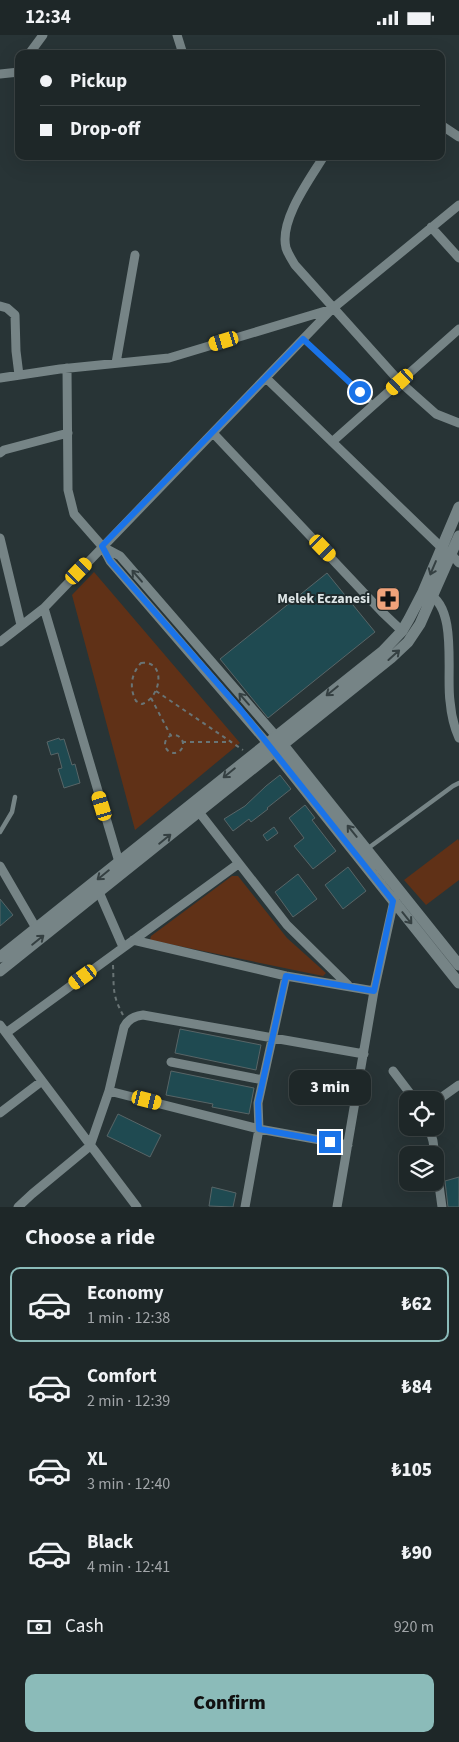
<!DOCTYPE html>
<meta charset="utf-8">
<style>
:root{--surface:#1e2728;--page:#262f30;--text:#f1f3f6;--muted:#a1a5a8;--line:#3c4445;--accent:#8bbbb9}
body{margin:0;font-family:"Source Sans 3",sans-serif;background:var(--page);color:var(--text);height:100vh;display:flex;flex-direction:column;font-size:19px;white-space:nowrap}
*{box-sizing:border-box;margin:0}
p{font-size:16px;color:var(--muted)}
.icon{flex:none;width:28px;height:28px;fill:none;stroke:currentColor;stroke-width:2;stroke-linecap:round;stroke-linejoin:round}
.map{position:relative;height:1172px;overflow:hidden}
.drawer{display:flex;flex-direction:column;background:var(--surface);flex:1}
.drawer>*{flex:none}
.banner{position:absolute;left:15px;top:15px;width:430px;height:110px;border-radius:10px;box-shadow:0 5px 20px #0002,0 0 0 1px var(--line);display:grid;align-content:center;height:110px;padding:0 25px;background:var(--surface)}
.buttons{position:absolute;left:399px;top:1056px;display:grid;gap:10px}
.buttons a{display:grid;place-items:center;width:45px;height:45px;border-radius:10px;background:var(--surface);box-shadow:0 5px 20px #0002,0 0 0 1px var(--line);font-size:25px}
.end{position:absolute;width:22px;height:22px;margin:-11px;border:6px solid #1a73e8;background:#fff;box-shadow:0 0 0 2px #fff}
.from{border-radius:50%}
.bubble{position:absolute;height:35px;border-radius:10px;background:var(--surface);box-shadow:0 5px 20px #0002,0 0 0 1px var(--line);font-size:16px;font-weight:800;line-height:35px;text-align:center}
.car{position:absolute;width:15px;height:30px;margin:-15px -8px;border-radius:6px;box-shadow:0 0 4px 1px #0007;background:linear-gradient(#f5c518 24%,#345 0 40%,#f5c518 0 76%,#345 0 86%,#f5c518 0)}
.banner b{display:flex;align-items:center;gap:18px;height:48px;font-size:19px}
.banner b+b{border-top:1px solid var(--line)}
.banner i{width:12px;height:12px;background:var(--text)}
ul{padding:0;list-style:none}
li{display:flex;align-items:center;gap:15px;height:75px;margin:0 10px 8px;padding:0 15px;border:2px solid transparent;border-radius:10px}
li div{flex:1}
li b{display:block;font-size:19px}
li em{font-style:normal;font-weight:800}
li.current{border-color:var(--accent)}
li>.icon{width:45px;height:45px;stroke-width:1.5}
h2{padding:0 25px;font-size:22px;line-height:60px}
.pay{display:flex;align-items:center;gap:12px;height:55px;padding:0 25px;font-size:19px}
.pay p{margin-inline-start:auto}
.button{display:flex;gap:10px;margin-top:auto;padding:10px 25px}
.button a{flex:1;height:58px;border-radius:10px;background:var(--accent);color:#111;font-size:20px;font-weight:800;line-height:58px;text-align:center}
.status{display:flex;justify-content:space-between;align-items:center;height:35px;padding:0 25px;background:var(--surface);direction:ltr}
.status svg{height:14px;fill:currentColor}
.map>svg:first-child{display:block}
.green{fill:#603117}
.building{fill:#1f4a51;stroke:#586567}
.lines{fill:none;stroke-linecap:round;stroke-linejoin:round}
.path{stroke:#697475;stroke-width:2;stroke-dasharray:4 4;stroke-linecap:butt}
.lane{stroke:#768486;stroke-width:4.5}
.street{stroke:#768486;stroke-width:9}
.secondary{stroke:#768486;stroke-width:11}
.oneway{stroke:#354042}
.route{stroke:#1a73e8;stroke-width:6}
.labels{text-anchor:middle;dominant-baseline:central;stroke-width:4;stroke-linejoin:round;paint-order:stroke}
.poi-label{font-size:14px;font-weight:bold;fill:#dde5e6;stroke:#1f2a2c;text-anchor:end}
</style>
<div class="status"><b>12:34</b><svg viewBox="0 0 49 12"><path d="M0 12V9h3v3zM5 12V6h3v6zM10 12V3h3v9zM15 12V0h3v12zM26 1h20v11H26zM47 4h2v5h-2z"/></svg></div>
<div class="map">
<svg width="459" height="1172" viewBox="0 0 459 1172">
<rect width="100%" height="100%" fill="#283436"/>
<path class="green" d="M94,537l146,171 -105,87 -63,-235z
M458,804l1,2v39l-33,25 -22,-25z
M232,841h6l49,62 39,35 -3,3 -173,-36 1,-4z"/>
<path class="building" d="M327,538l48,59 -107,86 -48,-59z
M59,703l1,2 4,-1 8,26 3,-1 5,19 -16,5 -6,-19 4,-1 -4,-15 -7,2 -4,-13z
M280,740l11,14 -24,19 1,1 -17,13 -2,-3 -16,12 -9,-12 21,-13 21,-20z
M305,770l10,13 -3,2 24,31 -23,18 -19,-23 10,-8 -15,-20z
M274,792l4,6 -11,8 -4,-6z
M348,832l18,24 -23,18 -18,-24z
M298,839l19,25 -24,18 -18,-25z
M0,864l13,16 -13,11z
M180,994l81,16 -5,25 -81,-17z
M171,1036l83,17 -5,26 -37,-7 1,-3 -47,-9z
M118,1079l43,21 -11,22 -43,-21z
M459,1142v30h-11l-3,-26z
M212,1152l24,6 -3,14 -24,-1z"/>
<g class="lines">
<path class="path" d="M141,628c26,-3 20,35 1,41l-6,-3c-7,-13 -5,-27 5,-38z
M156,656l87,59
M151,663l20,38
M165 709a9 9 0 1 1 18 0a9 9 0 1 1-18 0Z
M182,707h49
M113,930c1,23 -1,30 10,50"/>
<path class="lane" d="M303,304l71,66
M0,797l12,-20 3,-15
M367,814l86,-63 6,-3"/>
<path class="street" d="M177,0l6,19
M29,19l14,-19
M0,39l19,-2
M441,90l18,12
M324,121c-14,23 -45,64 -38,92 2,6 6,12 9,17l105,117 36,32 23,9
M431,192l28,31
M0,271l7,2 8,7 1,36 3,24
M116,328l19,-108
M67,333l1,122 6,24 28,32 8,15 157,182
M0,343l60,-9 109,-11 163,-49
M266,343l176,170 9,6 8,9
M213,398l169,179 20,19
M332,407l127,-113
M0,418l4,-3 64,-17
M0,503l21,87
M103,512l17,9 156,180
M428,559c30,13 18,80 22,107 1,12 4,26 9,37
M44,573l75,254 3,4
M0,607l44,-34 288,-299 127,-104
M195,772l92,118 61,60
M0,831l36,62
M99,857l24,55
M133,905l153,36 88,15
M0,990l137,182
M6,998l232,-169
M171,1027l92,18
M393,1036l22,29
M109,1056l150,38 89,16
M435,1067l24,-17
M0,1078l42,-32
M429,1092l4,14 9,66
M18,1172l14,-13 58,-48 19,-55 15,-64c4,-8 10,-11 19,-12l221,39
M245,1172l14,-78 -1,-26 28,-127
M337,1172l37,-216 21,-95"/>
<path class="secondary" d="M279,705l180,225
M270,711l189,237
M0,922l383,-306 19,-20 7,-12 14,-27 36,-85
M0,936l391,-313 17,-16 12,-18 39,-88"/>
</g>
<defs><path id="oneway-shaft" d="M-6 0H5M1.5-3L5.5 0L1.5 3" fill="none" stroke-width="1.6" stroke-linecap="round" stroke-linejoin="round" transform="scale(1.25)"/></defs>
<g class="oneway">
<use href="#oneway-shaft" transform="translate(433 533) rotate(113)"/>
<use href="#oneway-shaft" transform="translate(137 541) rotate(-131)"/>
<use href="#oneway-shaft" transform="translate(394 620) rotate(-42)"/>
<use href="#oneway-shaft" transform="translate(332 656) rotate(141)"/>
<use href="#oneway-shaft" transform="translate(244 664) rotate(-131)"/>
<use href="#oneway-shaft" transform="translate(229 738) rotate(141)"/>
<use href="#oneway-shaft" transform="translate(352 796) rotate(-129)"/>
<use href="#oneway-shaft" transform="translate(165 804) rotate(-39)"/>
<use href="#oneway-shaft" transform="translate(103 840) rotate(141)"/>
<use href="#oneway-shaft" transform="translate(407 883) rotate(51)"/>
<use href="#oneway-shaft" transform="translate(38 905) rotate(-39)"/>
</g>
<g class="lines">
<path class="route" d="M330,1107l-71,-13 -1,-26 28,-127 88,15 19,-90 -153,-192 -130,-148 -8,-15 201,-207 57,53"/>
</g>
<defs>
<symbol id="pharmacy-square" viewBox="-11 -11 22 22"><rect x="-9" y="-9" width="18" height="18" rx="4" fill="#f0a27a" stroke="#1f2a2c"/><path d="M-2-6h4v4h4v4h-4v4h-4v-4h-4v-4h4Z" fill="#111"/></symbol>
</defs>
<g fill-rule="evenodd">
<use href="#pharmacy-square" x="374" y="550" width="28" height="28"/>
</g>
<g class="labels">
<g class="poi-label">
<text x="370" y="564">Melek Eczanesi</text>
</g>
</g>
</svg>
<div class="buttons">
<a><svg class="icon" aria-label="locate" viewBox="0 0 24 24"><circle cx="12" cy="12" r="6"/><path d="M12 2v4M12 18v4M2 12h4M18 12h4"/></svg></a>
<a><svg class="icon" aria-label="layers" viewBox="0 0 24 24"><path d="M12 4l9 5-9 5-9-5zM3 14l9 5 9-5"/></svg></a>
</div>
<i class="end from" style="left:360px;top:357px"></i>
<i class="end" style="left:330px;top:1107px"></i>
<div class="bubble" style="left:289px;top:1035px;width:82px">3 min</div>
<i class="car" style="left:224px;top:306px;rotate:253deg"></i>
<i class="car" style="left:400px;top:347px;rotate:228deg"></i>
<i class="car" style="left:323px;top:513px;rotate:136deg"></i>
<i class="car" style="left:79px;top:536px;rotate:44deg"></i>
<i class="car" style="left:102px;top:771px;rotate:343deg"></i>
<i class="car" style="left:83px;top:942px;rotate:234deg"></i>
<i class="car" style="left:147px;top:1065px;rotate:104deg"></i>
<div class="banner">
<b><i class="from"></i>Pickup</b>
<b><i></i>Drop-off</b>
</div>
</div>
<section class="drawer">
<h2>Choose a ride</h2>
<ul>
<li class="current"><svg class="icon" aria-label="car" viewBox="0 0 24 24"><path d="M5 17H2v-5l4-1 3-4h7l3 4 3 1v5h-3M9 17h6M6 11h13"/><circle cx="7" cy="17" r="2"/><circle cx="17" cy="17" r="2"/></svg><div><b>Economy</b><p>1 min · 12:38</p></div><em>₺62</em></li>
<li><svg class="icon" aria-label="car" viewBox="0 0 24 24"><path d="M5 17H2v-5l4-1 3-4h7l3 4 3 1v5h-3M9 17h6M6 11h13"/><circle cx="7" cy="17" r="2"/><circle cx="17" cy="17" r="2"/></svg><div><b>Comfort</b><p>2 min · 12:39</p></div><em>₺84</em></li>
<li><svg class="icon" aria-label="car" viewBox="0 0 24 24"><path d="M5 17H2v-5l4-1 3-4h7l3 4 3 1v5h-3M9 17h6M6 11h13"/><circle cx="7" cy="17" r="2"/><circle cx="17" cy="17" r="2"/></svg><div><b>XL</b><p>3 min · 12:40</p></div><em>₺105</em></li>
<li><svg class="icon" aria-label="car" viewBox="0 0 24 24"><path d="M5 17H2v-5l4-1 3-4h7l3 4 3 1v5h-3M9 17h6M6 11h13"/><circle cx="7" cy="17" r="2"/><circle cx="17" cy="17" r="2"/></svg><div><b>Black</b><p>4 min · 12:41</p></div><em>₺90</em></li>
</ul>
<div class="pay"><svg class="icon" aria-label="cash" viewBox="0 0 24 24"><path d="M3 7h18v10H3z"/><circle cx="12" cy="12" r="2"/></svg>Cash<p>920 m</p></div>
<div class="button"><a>Confirm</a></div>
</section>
